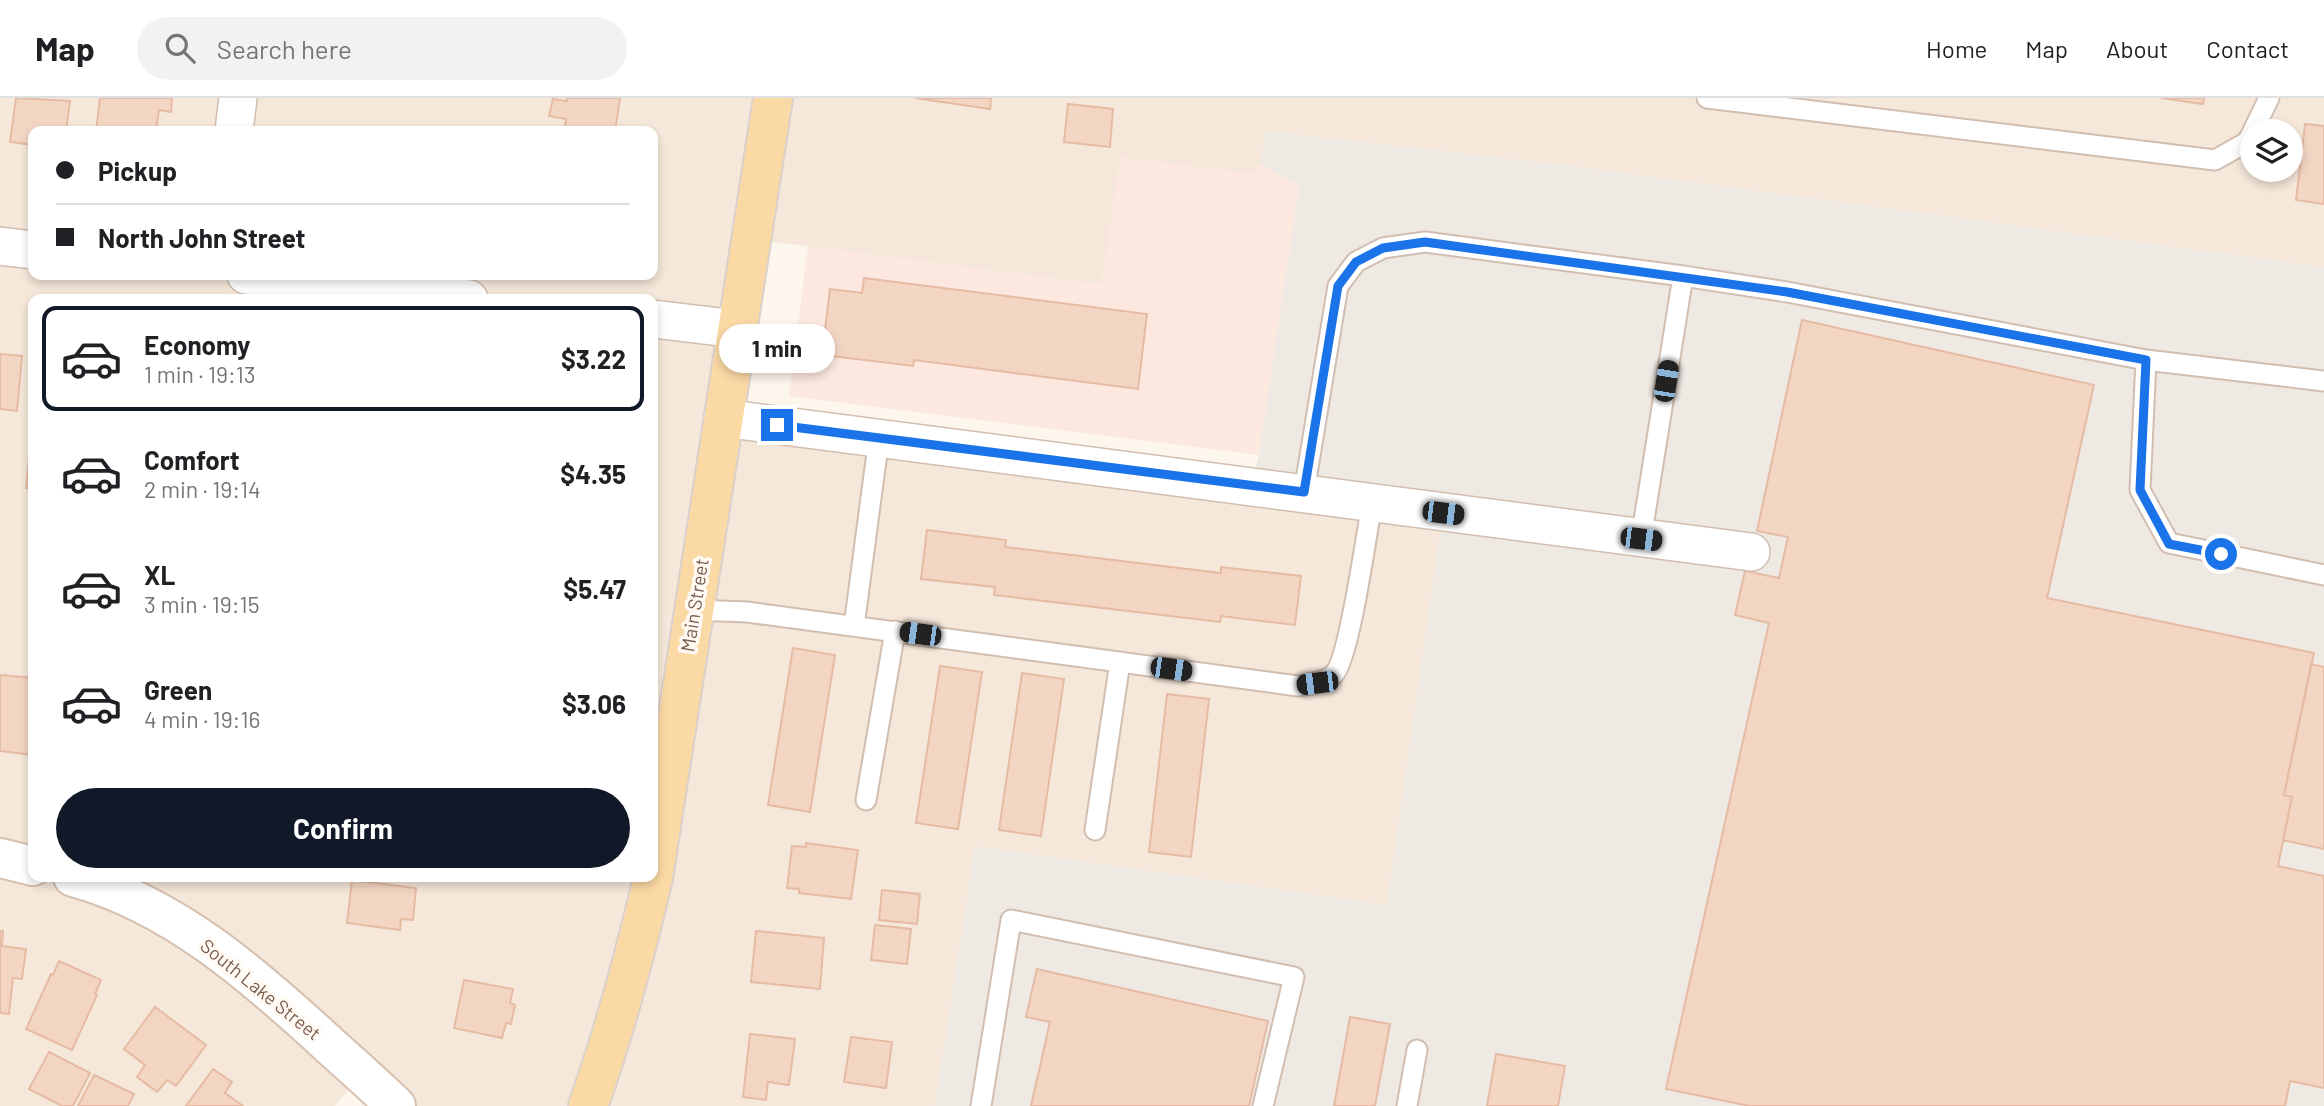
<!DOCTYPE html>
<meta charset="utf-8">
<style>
:root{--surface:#fff;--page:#f2f2f2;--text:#202124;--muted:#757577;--line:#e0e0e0;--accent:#111827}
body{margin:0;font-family:Barlow,sans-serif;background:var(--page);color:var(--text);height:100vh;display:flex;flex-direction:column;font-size:26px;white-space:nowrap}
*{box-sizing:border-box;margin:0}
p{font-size:23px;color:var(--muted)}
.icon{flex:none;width:38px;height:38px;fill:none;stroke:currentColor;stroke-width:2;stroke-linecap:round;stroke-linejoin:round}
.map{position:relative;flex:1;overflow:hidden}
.panel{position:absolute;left:28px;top:196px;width:630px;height:588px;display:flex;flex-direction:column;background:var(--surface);border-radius:14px;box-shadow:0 4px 10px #0003}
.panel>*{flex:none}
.top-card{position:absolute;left:28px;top:28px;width:630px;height:154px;border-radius:14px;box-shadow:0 4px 10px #0003;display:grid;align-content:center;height:154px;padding:0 28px;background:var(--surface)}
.controls{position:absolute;left:2240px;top:21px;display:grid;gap:14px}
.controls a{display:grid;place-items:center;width:63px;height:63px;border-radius:50%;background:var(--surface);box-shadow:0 4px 10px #0003;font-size:35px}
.end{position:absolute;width:32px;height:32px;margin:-16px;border:9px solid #1a73e8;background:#fff;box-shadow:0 0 0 4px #fff}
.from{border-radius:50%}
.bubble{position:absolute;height:49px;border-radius:24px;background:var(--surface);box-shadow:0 4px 10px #0003;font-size:23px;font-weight:700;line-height:49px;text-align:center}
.car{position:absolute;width:21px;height:42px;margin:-21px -10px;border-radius:9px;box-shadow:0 0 5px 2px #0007;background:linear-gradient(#222 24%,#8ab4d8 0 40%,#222 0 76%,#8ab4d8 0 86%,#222 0)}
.top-card b{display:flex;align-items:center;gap:24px;height:66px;font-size:26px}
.top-card b+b{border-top:2px solid var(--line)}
.top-card i{width:18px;height:18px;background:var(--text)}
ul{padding:12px 0 0;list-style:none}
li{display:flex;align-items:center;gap:21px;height:105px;margin:0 14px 10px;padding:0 14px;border:4px solid transparent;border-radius:14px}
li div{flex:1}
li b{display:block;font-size:26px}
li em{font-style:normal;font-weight:700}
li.current{border-color:var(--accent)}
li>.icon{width:63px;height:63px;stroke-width:1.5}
.button{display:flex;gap:14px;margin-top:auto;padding:14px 28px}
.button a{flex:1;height:80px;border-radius:42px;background:var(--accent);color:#fff;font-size:28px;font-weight:700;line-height:80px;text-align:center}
header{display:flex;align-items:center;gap:42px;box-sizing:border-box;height:98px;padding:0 35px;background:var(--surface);border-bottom:2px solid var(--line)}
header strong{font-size:33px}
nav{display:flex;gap:38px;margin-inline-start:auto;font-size:24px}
.search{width:490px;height:63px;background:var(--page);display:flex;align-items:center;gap:18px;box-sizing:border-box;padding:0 24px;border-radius:38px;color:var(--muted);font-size:26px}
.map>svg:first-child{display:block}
.residential{fill:#f5e8da;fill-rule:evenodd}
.commercial{fill:#fde8e0}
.industrial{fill:#efe9e4}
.building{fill:#f3d5c3;stroke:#e6bba3;stroke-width:2}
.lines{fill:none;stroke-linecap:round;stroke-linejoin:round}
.lane-casing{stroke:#d1beb0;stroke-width:23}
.street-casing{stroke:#d1beb0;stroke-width:40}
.secondary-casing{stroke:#d6c0b0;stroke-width:42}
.primary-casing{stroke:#dad1cd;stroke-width:42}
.lane{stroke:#fff;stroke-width:19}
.street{stroke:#fff;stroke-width:37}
.secondary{stroke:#fff;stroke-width:38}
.primary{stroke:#fbd9a5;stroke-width:38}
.route{stroke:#1a73e8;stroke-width:9}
.labels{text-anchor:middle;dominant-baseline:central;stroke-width:7;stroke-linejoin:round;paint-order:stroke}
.street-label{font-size:19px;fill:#7a5c4d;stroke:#fffaf3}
</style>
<header>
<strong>Map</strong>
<div class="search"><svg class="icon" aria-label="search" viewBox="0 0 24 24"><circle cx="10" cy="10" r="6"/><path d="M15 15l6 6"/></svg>Search here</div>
<nav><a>Home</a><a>Map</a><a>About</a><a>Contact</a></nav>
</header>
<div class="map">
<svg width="2324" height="1008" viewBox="0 0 2324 1008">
<rect width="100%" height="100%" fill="#fdf6ec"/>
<path class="residential" d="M0,0h2324v169l-1058,-136 -5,33 -11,10 -129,-16 -19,127 -350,-46 -29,179 720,95 -56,392 -412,-59 -40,260h-539l-35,-32 -26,32h-335zM33,33h620v144h-620zM2252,33h39v39h-39zM33,201h620v578h-620z"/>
<path class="commercial" d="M1121,59l128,17 12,-10 38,22 -40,269 -470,-59 19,-150 293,39z"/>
<path class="industrial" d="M1265,33l291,33 768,103v839h-1389l40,-260 412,59 56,-392 -192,-27 8,-31 40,-269 -38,-22z"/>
<path class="building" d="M16,0l54,3 -4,30h-33v14l-23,-3z
M100,0h72l-1,14 -12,-2 -3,21h-60z
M567,0h53l-5,33h-51l2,-12 -17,-3 4,-17 14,2z
M915,0h76l-1,11z
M2161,0h43l-1,6z
M1068,6l45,5 -3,38 -46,-5z
M2305,26l19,2v78l-28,-4z
M864,180l283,36 -9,75 -224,-29 -1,6 -91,-11 8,-66 32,4z
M1802,222l292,65 -47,213 267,55 -30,142 8,2 -14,69 46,10v212l-34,-7 -5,25h-535l-84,-17 103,-466 -34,-8 10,-44 34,7 9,-41 -31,-6z
M0,256l22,2 -5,55 -17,-2z
M30,351h3v40l-7,-1z
M927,432l79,10 -1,7 216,26v-6l80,9 -6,49 -74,-9 -1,6 -226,-27 1,-8 -74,-8z
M793,550l42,7 -25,157 -42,-7z
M2311,566l13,3v182l-41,-9 9,-43 -8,-2z
M940,568l42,6 -24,157 -42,-6z
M1022,575l42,6 -23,157 -42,-6z
M0,577l33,3v77l-33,-4z
M1167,596l42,5 -18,158 -42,-5z
M806,745l52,7 -7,49 -52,-6v-4l-12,-1 5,-42 14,1z
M352,782l64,8 -3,32 -12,-1 -1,11 -53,-7z
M882,792l38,4 -3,30 -38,-4z
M875,827l36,4 -4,35 -36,-4z
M0,833h3l-1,15 24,3 -4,30 -9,-1 -4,36 -9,-1z
M756,833l68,7 -4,51 -69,-7z
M59,863l42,19 -6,14 2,1 -25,55 -46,-21 25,-55 2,1z
M1037,871l231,52 -19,85h-218l19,-84 -24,-5z
M464,882l49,9 -3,14 5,2 -4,19 -5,-1 -4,15 -48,-10z
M155,909l51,38 -30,41 -9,-6 -10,12 -20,-15 8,-12 -21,-16z
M1350,919l40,7 -15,82h-41z
M750,936l45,5 -6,46 -21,-3 -2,18 -23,-3z
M851,939l41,5 -6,46 -42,-6z
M49,954l41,21 -17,33h-11l-33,-17z
M1496,956l69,12 -7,40h-71z
M213,971l19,13 -7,11 18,13h-57z
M94,977l40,19 -6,12h-50z"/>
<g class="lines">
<defs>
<path id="lane" d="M1707,0l508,62 32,-18 5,-9
M2253,33l16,-33
M2146,262l178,21
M1304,394l34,-206 18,-24 27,-14 42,-6 258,34
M1641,441l42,-263 104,16 359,68 -6,130 29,53 155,32
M694,512l53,2 551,74c12,-2 27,-3 36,-12 15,-14 33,-143 38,-171
M854,528l25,-188
M866,702l29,-169
M1095,732l25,-168
M981,1008l30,-186 283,57 -31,129
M1407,1008l10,-56"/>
<path id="street" d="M234,33l4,-33
M0,148l33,4
M246,177l223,24
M653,221l84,10
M723,320l1028,134"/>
<path id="secondary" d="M0,760l33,8
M73,779c99,27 179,97 252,164 24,22 48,43 71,65"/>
<path id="primary" d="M588,1008c27,-75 47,-151 65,-228l120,-780"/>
</defs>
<use href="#lane" class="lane-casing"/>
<use href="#street" class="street-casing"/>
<use href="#secondary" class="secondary-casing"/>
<use href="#primary" class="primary-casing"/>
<use href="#lane" class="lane"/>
<use href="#street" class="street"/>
<use href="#secondary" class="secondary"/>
<use href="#primary" class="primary"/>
</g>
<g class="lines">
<path class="route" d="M777,327l527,67 34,-206 18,-24 27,-14 42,-6 362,50 359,68 -6,130 29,54 52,10"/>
</g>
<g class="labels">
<g class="street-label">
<text transform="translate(694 507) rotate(-81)">Main Street</text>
<text transform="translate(261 891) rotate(39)">South Lake Street</text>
</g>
</g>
</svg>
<div class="controls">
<a><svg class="icon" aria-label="layers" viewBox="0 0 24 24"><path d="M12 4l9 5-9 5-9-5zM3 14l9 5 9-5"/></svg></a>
</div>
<i class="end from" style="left:2221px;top:456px"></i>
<i class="end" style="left:777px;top:327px"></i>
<div class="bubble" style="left:719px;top:226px;width:116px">1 min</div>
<i class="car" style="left:1666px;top:283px;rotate:9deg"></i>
<i class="car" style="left:1443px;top:415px;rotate:97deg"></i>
<i class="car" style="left:1641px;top:441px;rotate:97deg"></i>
<i class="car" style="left:920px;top:536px;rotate:278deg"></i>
<i class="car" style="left:1171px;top:571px;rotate:98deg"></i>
<i class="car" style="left:1317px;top:585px;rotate:263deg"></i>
<div class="top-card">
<b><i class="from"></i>Pickup</b>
<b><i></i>North John Street</b>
</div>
<section class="panel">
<ul>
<li class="current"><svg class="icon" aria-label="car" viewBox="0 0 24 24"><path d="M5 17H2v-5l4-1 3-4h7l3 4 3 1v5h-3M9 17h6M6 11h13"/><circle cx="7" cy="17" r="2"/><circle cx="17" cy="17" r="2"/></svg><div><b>Economy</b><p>1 min · 19:13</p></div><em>$3.22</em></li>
<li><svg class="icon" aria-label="car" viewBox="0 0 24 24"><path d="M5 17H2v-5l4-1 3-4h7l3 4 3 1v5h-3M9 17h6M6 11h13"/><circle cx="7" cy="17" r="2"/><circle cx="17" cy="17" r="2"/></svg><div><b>Comfort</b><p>2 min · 19:14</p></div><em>$4.35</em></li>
<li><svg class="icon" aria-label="car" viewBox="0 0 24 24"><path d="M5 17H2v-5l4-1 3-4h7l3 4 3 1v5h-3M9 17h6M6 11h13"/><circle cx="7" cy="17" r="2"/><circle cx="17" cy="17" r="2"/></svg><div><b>XL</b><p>3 min · 19:15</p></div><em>$5.47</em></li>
<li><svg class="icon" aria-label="car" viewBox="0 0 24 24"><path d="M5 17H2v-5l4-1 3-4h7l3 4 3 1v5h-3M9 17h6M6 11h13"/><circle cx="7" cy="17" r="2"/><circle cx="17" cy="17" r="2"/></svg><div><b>Green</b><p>4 min · 19:16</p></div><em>$3.06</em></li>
</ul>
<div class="button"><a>Confirm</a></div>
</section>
</div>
